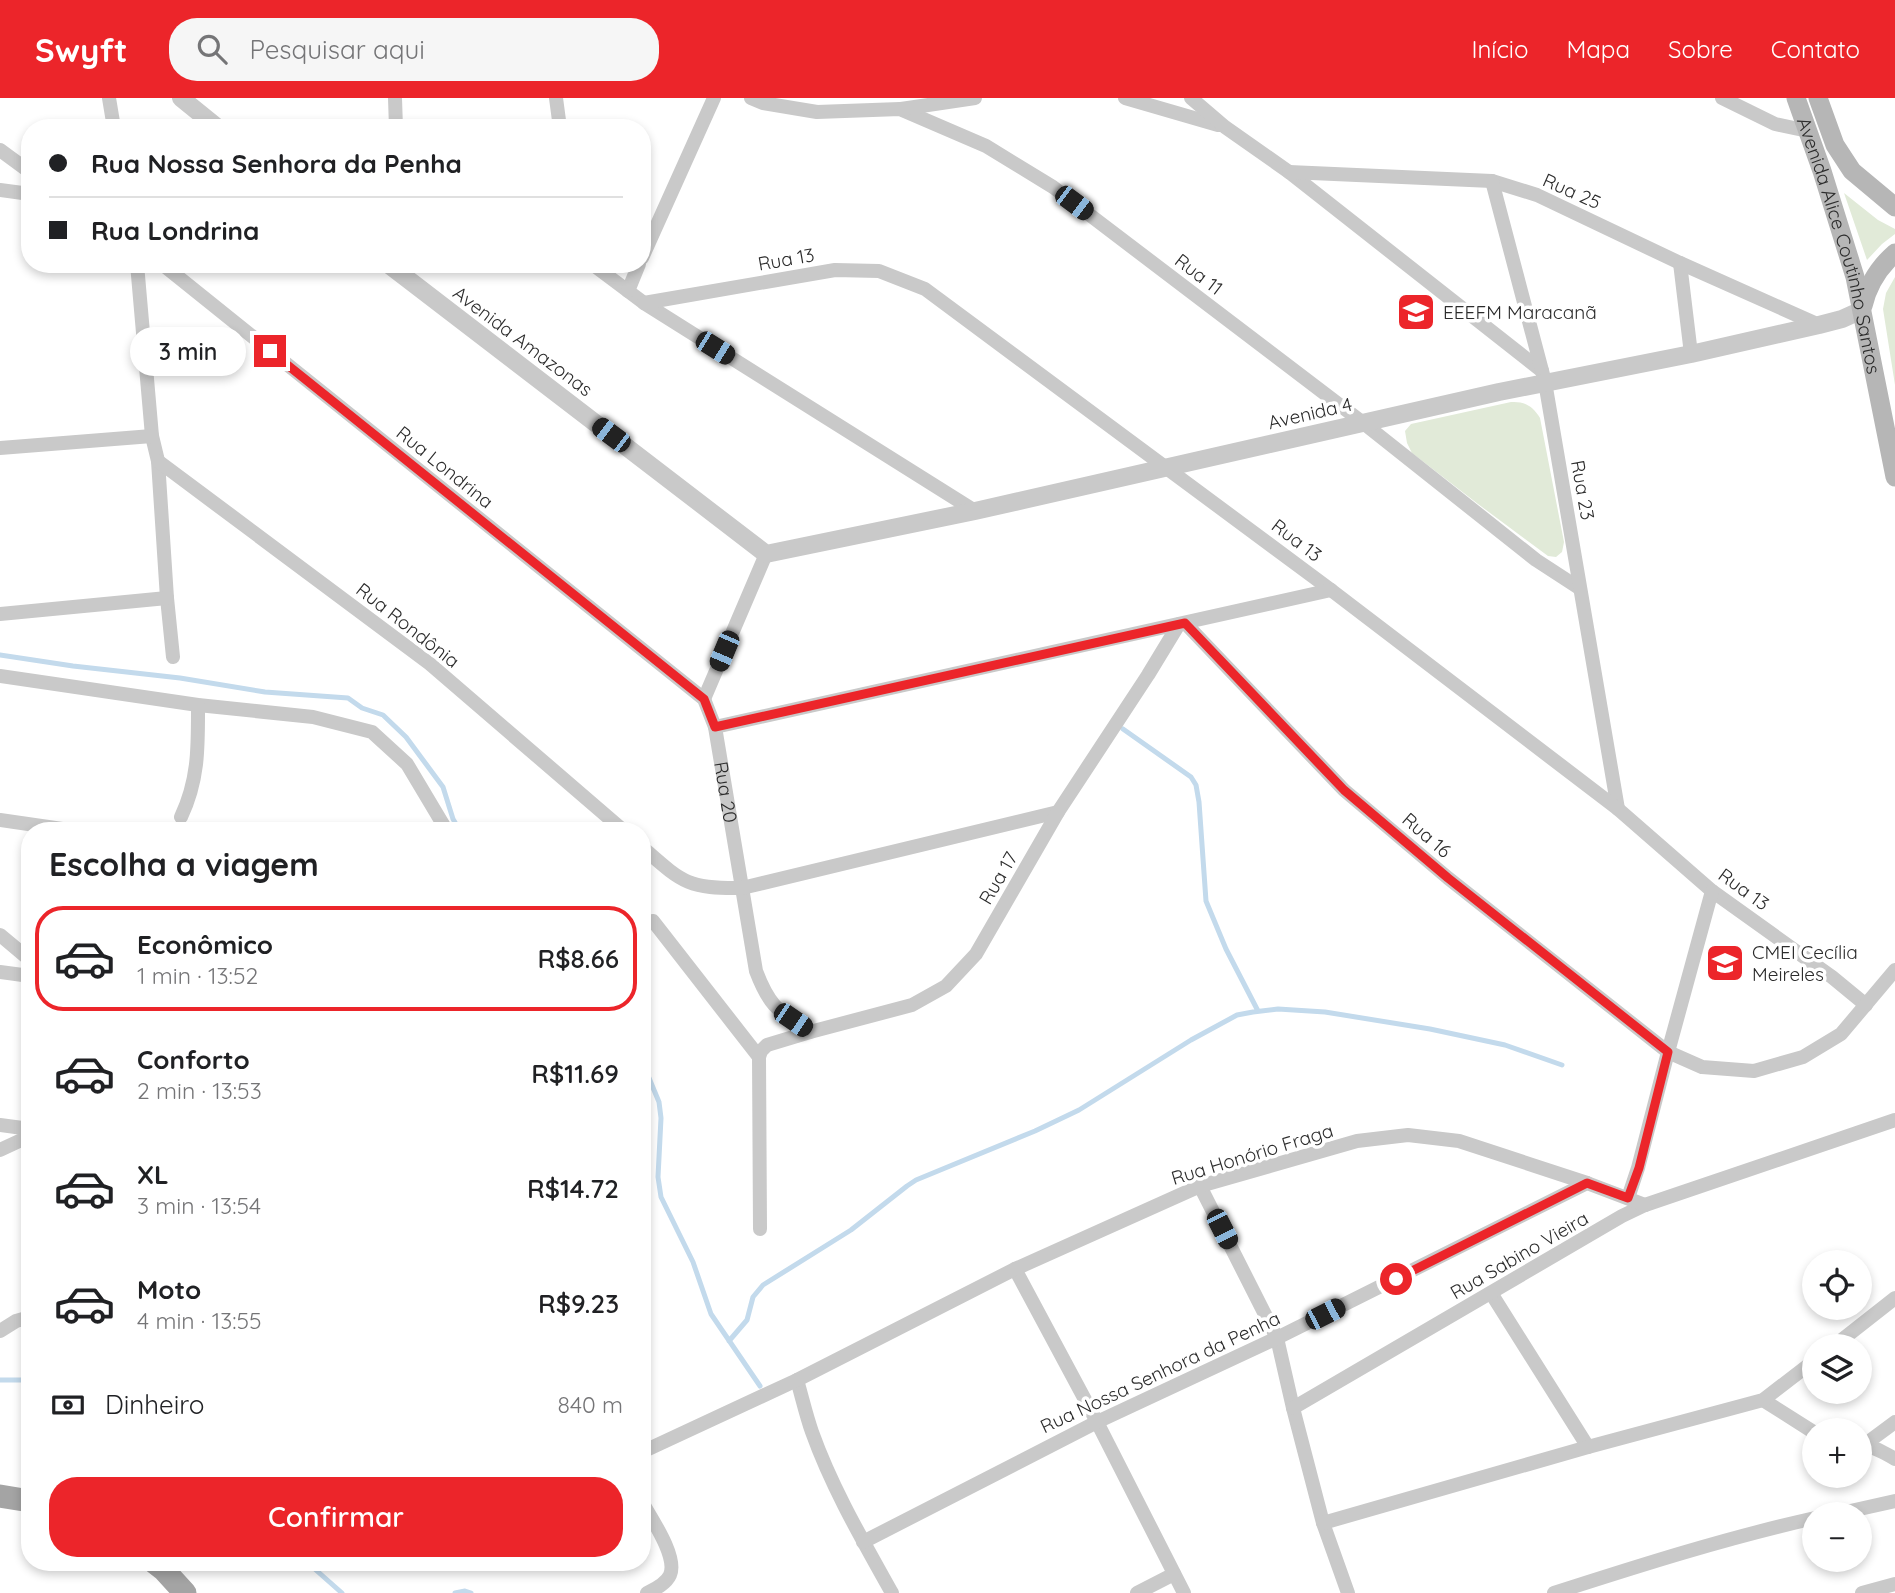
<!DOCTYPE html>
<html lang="pt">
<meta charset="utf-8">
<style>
:root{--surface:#fff;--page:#f6f6f6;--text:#202124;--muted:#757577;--line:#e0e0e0;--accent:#ec252a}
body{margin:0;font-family:Quicksand,sans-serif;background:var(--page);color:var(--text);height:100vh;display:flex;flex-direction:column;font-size:26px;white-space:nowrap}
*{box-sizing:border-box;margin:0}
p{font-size:23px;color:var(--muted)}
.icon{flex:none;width:38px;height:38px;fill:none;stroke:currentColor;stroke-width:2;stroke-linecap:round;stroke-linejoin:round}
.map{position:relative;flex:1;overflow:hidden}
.side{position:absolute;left:21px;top:724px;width:630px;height:749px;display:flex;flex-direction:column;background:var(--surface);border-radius:28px;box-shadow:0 4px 10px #0003}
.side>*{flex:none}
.hud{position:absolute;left:21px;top:21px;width:630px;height:154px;border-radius:28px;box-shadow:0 4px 10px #0003;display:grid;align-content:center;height:154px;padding:0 28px;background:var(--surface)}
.fabs{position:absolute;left:1802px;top:1152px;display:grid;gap:14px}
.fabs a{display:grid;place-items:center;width:70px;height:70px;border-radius:50%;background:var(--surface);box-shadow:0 4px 10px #0003;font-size:35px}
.end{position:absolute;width:32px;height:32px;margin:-16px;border:9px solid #ec252a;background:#fff;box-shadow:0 0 0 4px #fff}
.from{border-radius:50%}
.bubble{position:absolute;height:49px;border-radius:24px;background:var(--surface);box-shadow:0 4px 10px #0003;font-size:23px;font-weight:600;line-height:49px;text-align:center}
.car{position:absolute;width:21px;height:42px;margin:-21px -10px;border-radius:9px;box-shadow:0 0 5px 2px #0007;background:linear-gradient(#222 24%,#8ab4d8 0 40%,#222 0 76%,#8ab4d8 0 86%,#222 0)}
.hud b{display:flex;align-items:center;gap:24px;height:66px;font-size:26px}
.hud b+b{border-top:2px solid var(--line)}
.hud i{width:18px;height:18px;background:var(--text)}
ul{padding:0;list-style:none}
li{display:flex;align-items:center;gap:21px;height:105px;margin:0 14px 10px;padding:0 14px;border:4px solid transparent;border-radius:28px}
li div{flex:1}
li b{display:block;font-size:26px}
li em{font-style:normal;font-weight:600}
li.active{border-color:var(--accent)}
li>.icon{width:63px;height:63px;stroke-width:1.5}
h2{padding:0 28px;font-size:32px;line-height:84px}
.pay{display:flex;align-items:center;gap:18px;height:77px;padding:0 28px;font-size:26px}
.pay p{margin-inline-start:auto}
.cta{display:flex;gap:14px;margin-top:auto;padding:14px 28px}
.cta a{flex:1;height:80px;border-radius:28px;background:var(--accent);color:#fff;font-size:28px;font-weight:600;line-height:80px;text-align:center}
header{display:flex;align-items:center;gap:42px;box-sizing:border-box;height:98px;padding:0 35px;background:var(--accent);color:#fff}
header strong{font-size:33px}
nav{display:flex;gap:38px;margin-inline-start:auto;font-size:24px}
.search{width:490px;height:63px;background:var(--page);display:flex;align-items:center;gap:18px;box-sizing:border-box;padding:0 24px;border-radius:28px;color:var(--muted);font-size:26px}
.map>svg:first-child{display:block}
.green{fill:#e1ead8}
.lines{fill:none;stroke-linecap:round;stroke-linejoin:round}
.stream{stroke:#c3daec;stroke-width:5}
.minor{stroke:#c9c9c9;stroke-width:14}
.tertiary{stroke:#c9c9c9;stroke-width:18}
.secondary{stroke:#b6b6b6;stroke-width:19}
.primary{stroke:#a4a4a4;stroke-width:23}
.route{stroke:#ec252a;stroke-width:9}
.labels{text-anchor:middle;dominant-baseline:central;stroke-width:7;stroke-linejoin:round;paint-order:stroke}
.street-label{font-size:19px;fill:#2c2c2c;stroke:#fff}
.poi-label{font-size:19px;fill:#2c2c2c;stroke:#fff;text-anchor:start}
</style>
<header>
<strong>Swyft</strong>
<div class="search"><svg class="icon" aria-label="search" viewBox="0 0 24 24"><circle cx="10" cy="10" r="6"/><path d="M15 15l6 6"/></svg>Pesquisar aqui</div>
<nav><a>Início</a><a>Mapa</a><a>Sobre</a><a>Contato</a></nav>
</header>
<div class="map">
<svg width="1895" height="1495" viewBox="0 0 1895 1495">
<rect width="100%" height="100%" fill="#fff"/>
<path class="green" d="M1844,95l34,27 17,9v5l-13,10 -15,16z
M1895,179v108l-12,-76 3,-16z
M1511,304c13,-1 22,4 29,16l24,124 -2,10 -6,5 -8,-1 -70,-52 -66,-51 -5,-10 -2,-12 6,-7z"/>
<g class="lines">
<path class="stream" d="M0,557l73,11 107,12 85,14 83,6 14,10 21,7 23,22 37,50 10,32 7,12
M1123,631l68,48 5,8 3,17 7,99 20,48 32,62
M642,970l7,10 10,24 2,16 -3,59 3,20 32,65 18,52 49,72
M729,1243l18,-21 6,-23 10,-12 88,-55 56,-44 9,-6 119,-49 44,-21 112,-70 46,-25 16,-3 25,-3 47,3 105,17 75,16 57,20
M0,1282h30
M308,1465l34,30
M455,1495l10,-2 6,2"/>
<g class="minor">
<path d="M109,0l5,30"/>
<path d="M395,0l1,30"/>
<path d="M556,0l4,30"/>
<path d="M751,0l12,5 54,9 83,-3 86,37 67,41 309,235 174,138 43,28"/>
<path d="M1125,0l93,27"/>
<path d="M1191,0l34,29 64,45 253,199"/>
<path d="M1722,0l53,26 33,7"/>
<path d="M901,11l74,-11"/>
<path d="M0,52l30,22"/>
<path d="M1289,74l203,9 45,14 143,68 139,62"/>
<path d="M1492,83l53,201 73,427"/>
<path d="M0,92l30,4"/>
<path d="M642,160l72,-160"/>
<path d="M1680,165l11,91"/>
<path d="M137,166l15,172 6,25 9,137 6,59"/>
<path id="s1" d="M162,166l542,435 11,28 41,244c14,37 23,40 54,61"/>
<path d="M592,166l52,39 331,208"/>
<path d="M628,193l11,-27"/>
<path d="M644,205l191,-33 44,1 46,18 406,301 287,219 94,82 120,86 34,28"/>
<path d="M0,350l152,-12"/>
<path d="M158,363l272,203 194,167"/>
<path d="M0,516l167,-16"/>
<path d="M1185,525l159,167 104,88 220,174 34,15 52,4 49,-14 38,-23 54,-64"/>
<path d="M0,578l198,29 115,12 59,15 35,32 40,67"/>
<path d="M704,601l62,-145"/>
<path d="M715,629l616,-137"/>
<path d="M181,719c18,-38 17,-71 17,-112"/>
<path d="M0,722l76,11"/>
<path d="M642,749c40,35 45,42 100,41l316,-76"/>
<path d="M653,823l106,136"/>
<path d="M0,837l30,25"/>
<path d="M0,874l30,4"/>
<path d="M0,1027l30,4"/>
<path d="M0,1052l30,-14"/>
<path d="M1200,1088l77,152 16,70 30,115 25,70"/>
<path d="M1628,1100l10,-30 30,-116 44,-161"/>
<path d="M760,1131l-1,-172 2,-6 6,-6 43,-13 102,-27 34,-19 30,-32 82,-142 90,-137 31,-51"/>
<path d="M1015,1171l82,153 87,171"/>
<path d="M1491,1195l97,154"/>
<path d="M0,1233l16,-10 14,-4"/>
<path d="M1834,1248l61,-48"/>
<path d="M797,1282c5,17 9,35 15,52 20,56 51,109 80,161"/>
<path d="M1763,1302l52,33"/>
<path d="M1293,1310l329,-192 23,-11 250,-85"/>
<path d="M1860,1347c12,0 25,8 35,14"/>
<path d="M1864,1347l31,-23"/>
<path d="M642,1354l155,-72 218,-111 185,-83 157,-45 51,-6 51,6 128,42 58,22"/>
<path d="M642,1404c9,16 36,55 28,73 -4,9 -15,14 -23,18"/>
<path d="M1837,1416l58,-13"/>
<path d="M1323,1425l265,-76 175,-47 52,-40"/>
<path d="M863,1444l234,-120 180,-84 310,-155"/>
<path d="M1137,1495l37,-19"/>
<path d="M1554,1495c87,-28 172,-55 261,-75"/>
<path d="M1862,1495l33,-9"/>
</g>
<path class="tertiary" d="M181,0l37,30
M388,166l378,290 209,-43 524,-119 192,-38 128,-29 23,-6 20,-9"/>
<g class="secondary">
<path id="s2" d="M1796,0l26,73 33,106 40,200"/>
<path d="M1818,0l17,47 17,26 43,36"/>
<path d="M1863,208c5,-22 15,-38 32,-53"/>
</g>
<path class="primary" d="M0,1398l30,5
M155,1465l9,7 21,23"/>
</g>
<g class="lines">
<path class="route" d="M270,253l434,348 11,28 470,-104 159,167 104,88 220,174 -29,116 -11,30 -41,-15 -191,96"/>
</g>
<defs>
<symbol id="school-square" viewBox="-11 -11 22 22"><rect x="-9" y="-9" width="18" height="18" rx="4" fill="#ec252a" stroke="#fff"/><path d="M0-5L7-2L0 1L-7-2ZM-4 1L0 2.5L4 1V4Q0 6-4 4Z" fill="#fff"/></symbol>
</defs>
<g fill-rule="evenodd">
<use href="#school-square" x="1394" y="192" width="44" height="44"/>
<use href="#school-square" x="1703" y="843" width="44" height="44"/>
</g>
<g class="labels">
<g class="street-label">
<text transform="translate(1572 93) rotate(24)">Rua 25</text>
<text stroke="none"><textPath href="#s2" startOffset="154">Avenida Alice Coutinho Santos</textPath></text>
<text transform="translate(786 161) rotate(-10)">Rua 13</text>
<text transform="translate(1199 176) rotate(37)">Rua 11</text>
<text transform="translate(523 243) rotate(37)">Avenida Amazonas</text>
<text transform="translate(1310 315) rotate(-13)">Avenida 4</text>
<text transform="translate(445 369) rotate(39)">Rua Londrina</text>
<text transform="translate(1583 392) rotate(80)">Rua 23</text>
<text transform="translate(1297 442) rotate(37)">Rua 13</text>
<text transform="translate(408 527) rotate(38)">Rua Rondônia</text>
<text stroke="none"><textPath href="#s1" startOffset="791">Rua 20</textPath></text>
<text transform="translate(1427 737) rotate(41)">Rua 16</text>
<text transform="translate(998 780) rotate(-60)">Rua 17</text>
<text transform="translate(1744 791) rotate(36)">Rua 13</text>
<text transform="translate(1252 1056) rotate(-17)">Rua Honório Fraga</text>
<text transform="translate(1519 1157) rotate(-30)">Rua Sabino Vieira</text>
<text transform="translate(1160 1274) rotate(-25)">Rua Nossa Senhora da Penha</text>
</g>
<g class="poi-label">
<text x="1443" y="214">EEEFM Maracanã</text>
<text x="1752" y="854">CMEI Cecília<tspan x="1752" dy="22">Meireles</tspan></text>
</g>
</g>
</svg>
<div class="fabs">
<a><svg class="icon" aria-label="locate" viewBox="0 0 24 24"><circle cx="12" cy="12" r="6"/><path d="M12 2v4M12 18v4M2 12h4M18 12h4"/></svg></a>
<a><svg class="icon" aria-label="layers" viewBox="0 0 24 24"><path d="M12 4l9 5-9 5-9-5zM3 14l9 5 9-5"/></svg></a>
<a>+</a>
<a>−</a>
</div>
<i class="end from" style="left:1396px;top:1181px"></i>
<i class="end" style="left:270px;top:253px"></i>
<div class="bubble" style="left:130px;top:229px;width:116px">3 min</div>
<i class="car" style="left:1074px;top:105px;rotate:127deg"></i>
<i class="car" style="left:715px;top:250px;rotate:122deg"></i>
<i class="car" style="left:611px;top:337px;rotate:307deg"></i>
<i class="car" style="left:724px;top:553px;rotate:203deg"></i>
<i class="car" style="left:793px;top:922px;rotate:124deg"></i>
<i class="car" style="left:1222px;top:1131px;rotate:153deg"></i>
<i class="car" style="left:1325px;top:1216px;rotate:63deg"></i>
<div class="hud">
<b><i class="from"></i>Rua Nossa Senhora da Penha</b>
<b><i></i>Rua Londrina</b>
</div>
<section class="side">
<h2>Escolha a viagem</h2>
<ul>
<li class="active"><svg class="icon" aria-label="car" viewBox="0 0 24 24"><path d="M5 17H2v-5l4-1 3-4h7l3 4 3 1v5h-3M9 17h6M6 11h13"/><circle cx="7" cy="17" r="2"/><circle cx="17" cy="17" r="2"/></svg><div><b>Econômico</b><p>1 min · 13:52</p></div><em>R$8.66</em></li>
<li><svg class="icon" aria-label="car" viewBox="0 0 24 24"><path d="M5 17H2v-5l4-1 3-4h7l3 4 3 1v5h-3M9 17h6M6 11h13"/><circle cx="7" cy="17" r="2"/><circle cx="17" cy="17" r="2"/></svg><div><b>Conforto</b><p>2 min · 13:53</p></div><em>R$11.69</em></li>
<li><svg class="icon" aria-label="car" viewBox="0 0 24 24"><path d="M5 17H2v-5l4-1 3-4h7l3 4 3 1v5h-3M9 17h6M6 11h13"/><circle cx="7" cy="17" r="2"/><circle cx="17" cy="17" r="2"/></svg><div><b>XL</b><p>3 min · 13:54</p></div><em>R$14.72</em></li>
<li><svg class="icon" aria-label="car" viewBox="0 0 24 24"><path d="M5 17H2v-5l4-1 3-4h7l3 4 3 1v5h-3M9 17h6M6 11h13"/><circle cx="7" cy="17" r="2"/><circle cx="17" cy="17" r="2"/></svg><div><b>Moto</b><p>4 min · 13:55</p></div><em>R$9.23</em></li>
</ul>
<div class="pay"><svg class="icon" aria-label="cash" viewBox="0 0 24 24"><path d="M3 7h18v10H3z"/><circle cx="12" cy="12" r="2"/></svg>Dinheiro<p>840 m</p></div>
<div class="cta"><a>Confirmar</a></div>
</section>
</div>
